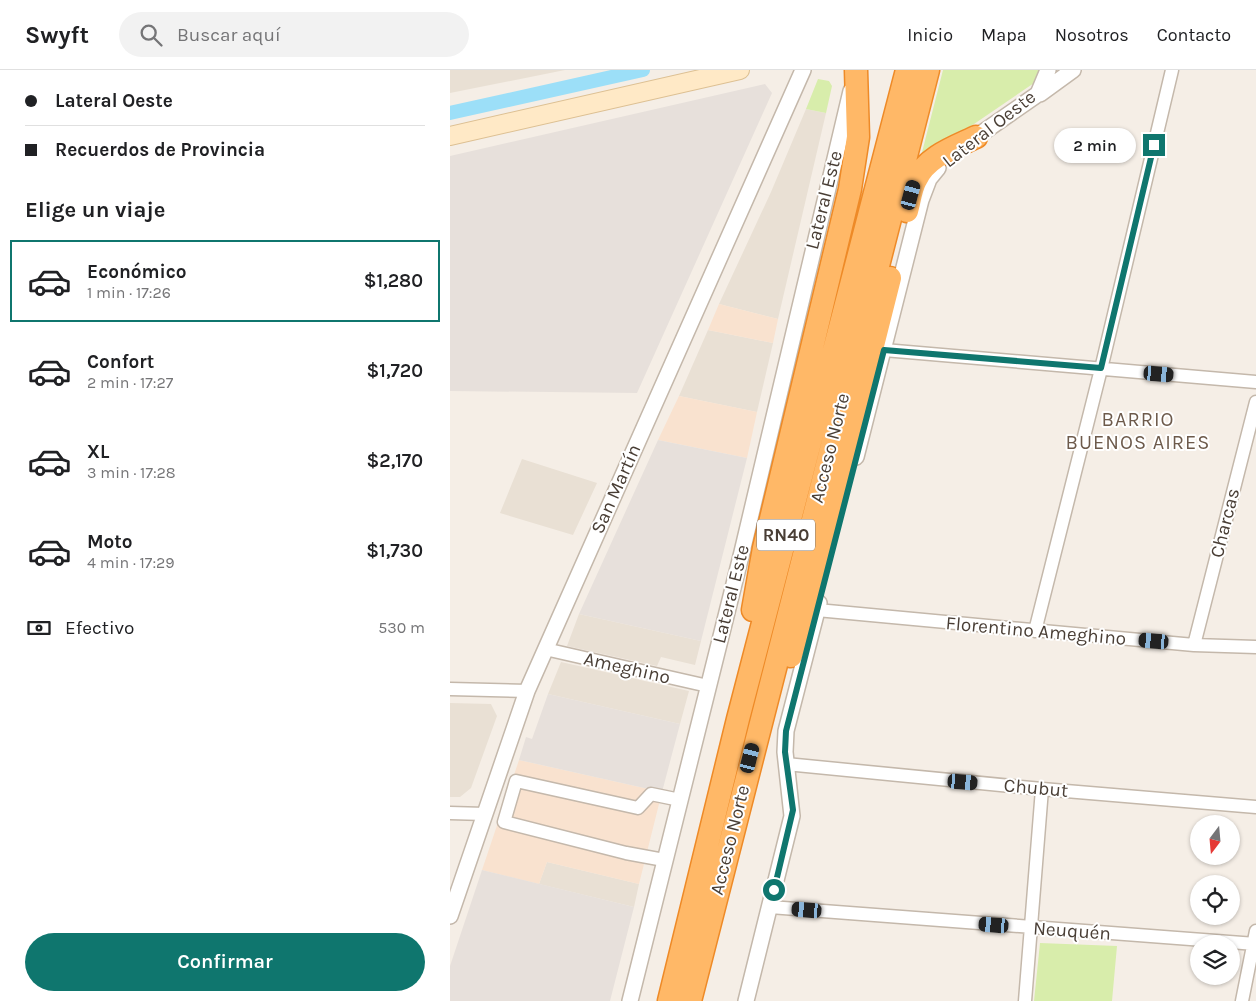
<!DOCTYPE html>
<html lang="es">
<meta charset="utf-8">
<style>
:root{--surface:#fff;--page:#f2f2f2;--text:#202124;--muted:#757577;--line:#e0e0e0;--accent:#0f766e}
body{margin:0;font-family:Karla,sans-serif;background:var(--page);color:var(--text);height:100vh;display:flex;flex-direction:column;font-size:19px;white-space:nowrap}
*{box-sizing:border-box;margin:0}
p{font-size:16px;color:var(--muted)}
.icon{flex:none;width:28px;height:28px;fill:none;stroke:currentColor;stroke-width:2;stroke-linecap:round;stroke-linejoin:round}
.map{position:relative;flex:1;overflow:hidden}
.details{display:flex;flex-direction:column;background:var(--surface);width:450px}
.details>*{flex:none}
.banner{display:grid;align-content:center;height:110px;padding:0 25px;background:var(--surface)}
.needle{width:32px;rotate:196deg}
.buttons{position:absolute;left:740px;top:745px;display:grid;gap:10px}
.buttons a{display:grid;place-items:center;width:50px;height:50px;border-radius:50%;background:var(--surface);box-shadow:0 1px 4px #0004;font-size:25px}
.end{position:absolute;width:22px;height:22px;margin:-11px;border:6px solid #0f766e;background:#fff;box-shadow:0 0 0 2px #fff}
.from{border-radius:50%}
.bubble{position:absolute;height:35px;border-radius:18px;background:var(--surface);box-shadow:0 1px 4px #0004;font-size:16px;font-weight:600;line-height:35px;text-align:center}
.car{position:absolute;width:15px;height:30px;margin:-15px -8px;border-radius:6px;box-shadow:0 0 4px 1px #0007;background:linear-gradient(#222 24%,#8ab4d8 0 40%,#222 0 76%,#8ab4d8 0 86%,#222 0)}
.banner b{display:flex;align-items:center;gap:18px;height:48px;font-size:19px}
.banner b+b{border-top:1px solid var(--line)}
.banner i{width:12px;height:12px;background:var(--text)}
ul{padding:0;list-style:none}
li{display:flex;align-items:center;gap:15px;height:82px;margin:0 10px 8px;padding:0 15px;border:2px solid transparent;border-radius:0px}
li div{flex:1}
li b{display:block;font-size:19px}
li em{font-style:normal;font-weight:600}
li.active{border-color:var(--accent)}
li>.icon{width:45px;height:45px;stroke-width:1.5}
h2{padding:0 25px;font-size:22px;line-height:60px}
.pay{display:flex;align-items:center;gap:12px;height:55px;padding:0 25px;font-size:19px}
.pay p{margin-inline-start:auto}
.action{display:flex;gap:10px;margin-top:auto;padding:10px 25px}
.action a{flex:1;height:58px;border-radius:30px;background:var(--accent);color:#fff;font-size:20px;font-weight:600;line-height:58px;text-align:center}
header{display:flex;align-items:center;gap:30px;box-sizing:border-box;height:70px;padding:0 25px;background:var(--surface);border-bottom:1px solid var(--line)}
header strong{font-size:24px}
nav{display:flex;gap:28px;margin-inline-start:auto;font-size:18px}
.search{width:350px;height:45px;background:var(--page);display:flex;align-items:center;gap:12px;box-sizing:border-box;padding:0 18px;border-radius:28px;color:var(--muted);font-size:19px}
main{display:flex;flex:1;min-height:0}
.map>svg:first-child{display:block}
.residential{fill:#e9e0d4}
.commercial{fill:#f9e2cf}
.industrial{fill:#e7e0db}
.green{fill:#d8edab}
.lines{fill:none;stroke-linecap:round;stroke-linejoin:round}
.canal{stroke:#9cdff8;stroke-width:14}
.minor-casing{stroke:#c4b8ab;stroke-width:15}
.tertiary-casing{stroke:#c4b8ab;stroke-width:18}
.secondary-casing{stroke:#ddc093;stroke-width:20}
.motorway-casing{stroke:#ee8a27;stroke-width:25}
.minor{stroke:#fff;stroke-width:12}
.tertiary{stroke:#fff;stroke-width:15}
.secondary{stroke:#ffe9c6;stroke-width:18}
.motorway{stroke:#ffb867;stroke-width:22}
.route{stroke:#0f766e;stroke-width:6}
.labels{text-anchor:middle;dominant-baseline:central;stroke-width:4;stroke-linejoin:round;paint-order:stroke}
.shield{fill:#fff;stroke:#807872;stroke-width:1}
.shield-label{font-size:18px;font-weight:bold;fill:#493e35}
.street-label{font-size:19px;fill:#493e35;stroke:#fff}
.neighbourhood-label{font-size:20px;letter-spacing:1px;fill:#6d5a4b;stroke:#fff}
</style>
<header>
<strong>Swyft</strong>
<div class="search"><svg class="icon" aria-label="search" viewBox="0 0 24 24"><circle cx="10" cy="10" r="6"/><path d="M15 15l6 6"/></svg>Buscar aquí</div>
<nav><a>Inicio</a><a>Mapa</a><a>Nosotros</a><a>Contacto</a></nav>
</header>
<main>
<section class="details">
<div class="banner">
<b><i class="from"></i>Lateral Oeste</b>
<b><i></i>Recuerdos de Provincia</b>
</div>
<h2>Elige un viaje</h2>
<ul>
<li class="active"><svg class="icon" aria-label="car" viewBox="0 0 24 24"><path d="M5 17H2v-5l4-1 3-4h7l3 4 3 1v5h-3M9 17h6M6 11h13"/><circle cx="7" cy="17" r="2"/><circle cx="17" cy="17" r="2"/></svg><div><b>Económico</b><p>1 min · 17:26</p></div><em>$1,280</em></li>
<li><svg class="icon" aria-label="car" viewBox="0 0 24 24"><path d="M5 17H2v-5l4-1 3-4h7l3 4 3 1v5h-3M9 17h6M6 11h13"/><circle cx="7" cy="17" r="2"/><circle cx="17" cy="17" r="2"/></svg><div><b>Confort</b><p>2 min · 17:27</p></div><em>$1,720</em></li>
<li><svg class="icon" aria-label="car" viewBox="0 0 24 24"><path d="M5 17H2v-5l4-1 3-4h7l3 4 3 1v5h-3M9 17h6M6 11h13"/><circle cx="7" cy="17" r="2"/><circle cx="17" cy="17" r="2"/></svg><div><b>XL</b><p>3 min · 17:28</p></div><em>$2,170</em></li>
<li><svg class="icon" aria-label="car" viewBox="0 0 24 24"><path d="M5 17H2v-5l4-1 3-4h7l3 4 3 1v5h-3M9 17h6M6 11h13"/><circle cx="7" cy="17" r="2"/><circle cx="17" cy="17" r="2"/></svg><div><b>Moto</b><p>4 min · 17:29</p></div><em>$1,730</em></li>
</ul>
<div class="pay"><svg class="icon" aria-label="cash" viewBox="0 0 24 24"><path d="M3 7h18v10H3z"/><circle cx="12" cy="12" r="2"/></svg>Efectivo<p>530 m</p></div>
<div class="action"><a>Confirmar</a></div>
</section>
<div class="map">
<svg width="806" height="931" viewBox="0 0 806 931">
<rect width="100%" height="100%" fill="#f5eee6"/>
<path class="residential" d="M0,0h115l-115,23z
M356,39l20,4 -48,206 -59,-15 52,-112z
M258,260l65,13 -16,69 -78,-16z
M72,389l75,24 -24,52 -73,-22z
M129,544l122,27 -6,24 -34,-8 -4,9 -90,-20z
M111,592l128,29 -9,33 -132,-30z
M0,633l41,1 6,12 -26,72 -11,9h-10z
M97,792l92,22 -5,23 -95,-23z"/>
<path class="commercial" d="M269,234l59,15 -5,24 -65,-13z
M229,326l78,16 -10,46 -89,-18z
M69,690l143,32 -23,92 -92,-22 -8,22 -57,-14z"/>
<path class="industrial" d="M315,14l7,9 -135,300 -187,-2v-235z
M208,370l89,18 -46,183 -122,-27z
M98,624l132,30 -18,68 -143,-32 7,-23 6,2z
M32,800l152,37 -24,94h-160v-35z"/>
<path class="green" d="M493,0h100l-6,11 -82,56 -37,31z
M368,9l11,2 3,5 -6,27 -20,-4z
M590,873l77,3 -5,55h-78z"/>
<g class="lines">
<path class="canal" d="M0,43l193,-43"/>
<defs>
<path id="minor" d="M434,280l372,32
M367,540l377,35 62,2
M585,561l66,-262 71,-299
M744,575l62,-243
M95,579l163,37
M0,619l77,2
M336,694l256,25 214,18
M0,743l35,1
M214,790l-38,-7 -122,-31 12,-41 122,27 13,-14 29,6
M320,837l486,37
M575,931l17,-212
M792,931l14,-70"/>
<path id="tertiary" d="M590,24l33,-24
M519,72l69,-48 10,-24
M406,387l65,-257 8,-21 9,-11
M0,846l77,-225 276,-621
M180,931l112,-449 109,-461
M296,931l46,-185 -7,-64 1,-21 33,-128"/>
<path id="secondary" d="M0,66l290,-66"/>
<path id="motorway" d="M457,141c3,-10 4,-22 9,-31 10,-23 39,-33 60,-43
M303,540l11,-62 86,-359 8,-52 -2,-67
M341,586l17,-53 82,-325
M219,931l69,-282 169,-649
M240,931l238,-931"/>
</defs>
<use href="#minor" class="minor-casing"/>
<use href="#tertiary" class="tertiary-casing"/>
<use href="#secondary" class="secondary-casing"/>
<use href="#motorway" class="motorway-casing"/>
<use href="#minor" class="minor"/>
<use href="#tertiary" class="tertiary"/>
<use href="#secondary" class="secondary"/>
<use href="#motorway" class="motorway"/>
</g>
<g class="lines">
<path class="route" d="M324,820l19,-80 -8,-58 1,-21 98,-381 217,18 53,-223"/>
</g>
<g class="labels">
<rect class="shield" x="307" y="449.5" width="58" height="31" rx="4"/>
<g class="shield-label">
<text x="336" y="465">RN40</text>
</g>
<g class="street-label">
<text transform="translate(539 59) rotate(-38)">Lateral Oeste</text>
<text transform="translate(374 130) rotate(-76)">Lateral Este</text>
<text transform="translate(380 378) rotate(-76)">Acceso Norte</text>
<text transform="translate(166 419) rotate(-66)">San Martín</text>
<text transform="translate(775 453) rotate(-76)">Charcas</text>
<text transform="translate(281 524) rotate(-76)">Lateral Este</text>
<text transform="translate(586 561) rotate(5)">Florentino Ameghino</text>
<text transform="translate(177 598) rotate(13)">Ameghino</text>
<text transform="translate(586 718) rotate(5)">Chubut</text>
<text transform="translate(280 770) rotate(-76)">Acceso Norte</text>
<text transform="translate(622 861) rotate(4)">Neuquén</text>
</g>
<g class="neighbourhood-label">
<text x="688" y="349">BARRIO<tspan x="688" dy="23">BUENOS AIRES</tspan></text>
</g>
</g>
</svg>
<div class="buttons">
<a><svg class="needle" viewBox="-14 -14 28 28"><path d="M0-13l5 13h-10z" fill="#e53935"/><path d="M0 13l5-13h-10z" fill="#757577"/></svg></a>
<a><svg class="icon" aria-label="locate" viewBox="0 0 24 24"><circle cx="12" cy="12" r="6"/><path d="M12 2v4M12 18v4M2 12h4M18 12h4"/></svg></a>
<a><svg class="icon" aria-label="layers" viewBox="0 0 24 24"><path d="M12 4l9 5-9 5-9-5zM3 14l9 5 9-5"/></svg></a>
</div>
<i class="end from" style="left:324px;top:820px"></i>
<i class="end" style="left:704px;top:75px"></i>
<div class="bubble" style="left:604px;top:58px;width:82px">2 min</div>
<i class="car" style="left:461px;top:125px;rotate:15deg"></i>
<i class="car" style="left:709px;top:304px;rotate:95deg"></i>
<i class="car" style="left:704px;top:571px;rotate:275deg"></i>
<i class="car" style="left:300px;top:688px;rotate:14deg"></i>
<i class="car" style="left:513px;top:712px;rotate:95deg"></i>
<i class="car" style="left:357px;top:840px;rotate:275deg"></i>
<i class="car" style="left:544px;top:855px;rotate:275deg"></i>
</div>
</main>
